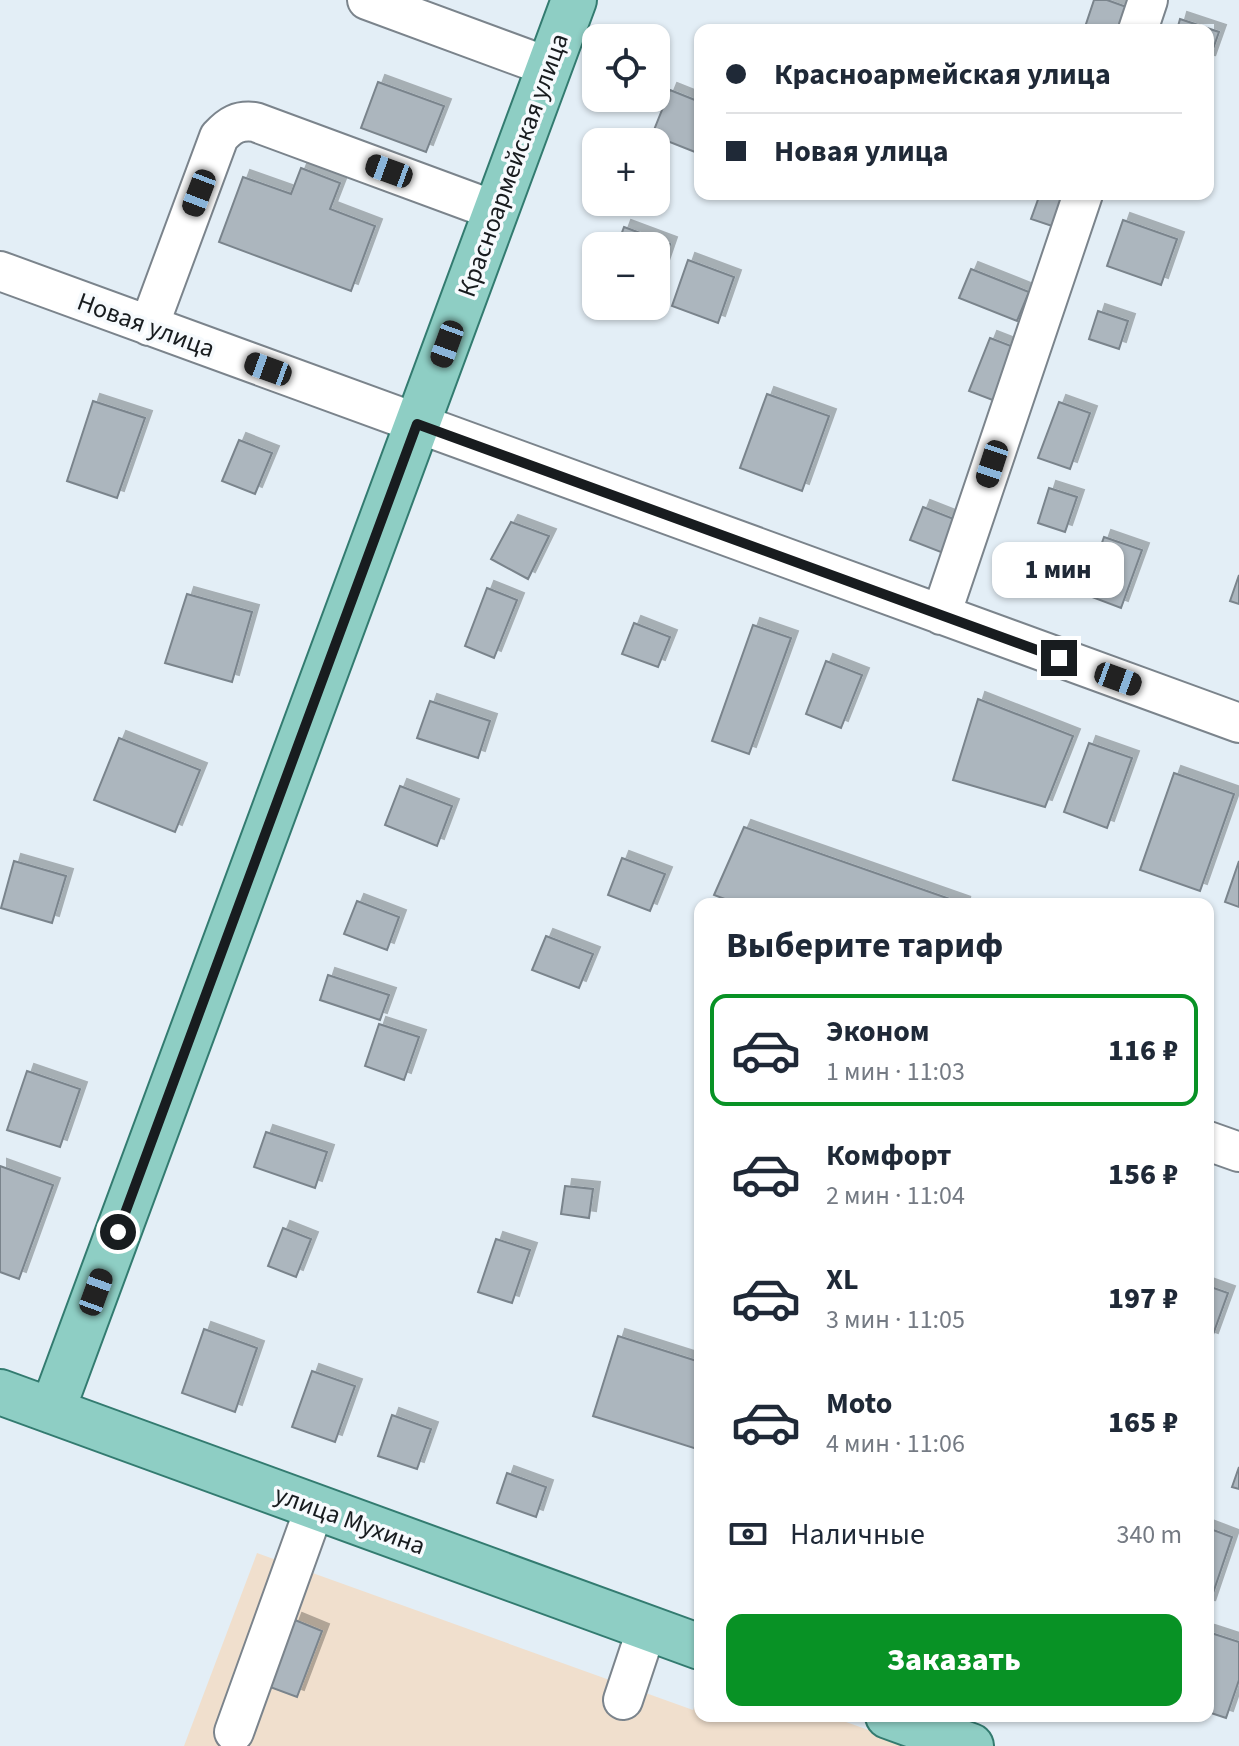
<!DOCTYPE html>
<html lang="ru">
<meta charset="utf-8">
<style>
:root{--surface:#fff;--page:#f6f6f7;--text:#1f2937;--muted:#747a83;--line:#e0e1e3;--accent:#089225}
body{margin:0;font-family:"Source Sans 3",sans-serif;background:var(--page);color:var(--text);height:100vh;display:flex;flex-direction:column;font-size:30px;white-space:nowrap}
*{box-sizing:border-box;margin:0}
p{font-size:26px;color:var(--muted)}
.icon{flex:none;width:44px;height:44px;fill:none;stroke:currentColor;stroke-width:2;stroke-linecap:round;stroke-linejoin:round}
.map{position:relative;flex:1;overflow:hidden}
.side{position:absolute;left:694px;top:898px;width:520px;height:824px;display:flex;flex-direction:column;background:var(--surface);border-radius:16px;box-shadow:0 2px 6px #0004}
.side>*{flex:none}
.top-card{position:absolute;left:694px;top:24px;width:520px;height:176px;border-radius:16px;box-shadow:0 2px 6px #0004;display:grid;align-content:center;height:176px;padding:0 32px;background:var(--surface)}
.tools{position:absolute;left:582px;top:24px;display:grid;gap:16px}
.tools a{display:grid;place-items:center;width:88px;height:88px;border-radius:16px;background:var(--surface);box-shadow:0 2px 6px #0004;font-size:40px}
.end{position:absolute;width:36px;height:36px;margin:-18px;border:10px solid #181c1f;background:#fff;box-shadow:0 0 0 4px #fff}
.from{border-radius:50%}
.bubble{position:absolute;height:56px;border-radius:16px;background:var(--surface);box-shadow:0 2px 6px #0004;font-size:26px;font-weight:800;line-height:56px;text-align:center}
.car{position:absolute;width:24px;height:48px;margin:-24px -12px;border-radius:10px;box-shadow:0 0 6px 2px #0007;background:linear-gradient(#222 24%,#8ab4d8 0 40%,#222 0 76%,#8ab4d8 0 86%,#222 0)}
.top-card b{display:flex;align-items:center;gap:28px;height:76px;font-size:30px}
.top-card b+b{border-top:2px solid var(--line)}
.top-card i{width:20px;height:20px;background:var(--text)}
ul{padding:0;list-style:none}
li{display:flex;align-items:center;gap:24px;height:112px;margin:0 16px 12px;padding:0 16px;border:4px solid transparent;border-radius:16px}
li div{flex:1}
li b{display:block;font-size:30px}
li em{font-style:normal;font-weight:800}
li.on{border-color:var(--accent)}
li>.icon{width:72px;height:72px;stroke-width:1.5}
h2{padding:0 32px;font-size:36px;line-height:96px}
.pay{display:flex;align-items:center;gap:20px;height:88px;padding:0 32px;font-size:30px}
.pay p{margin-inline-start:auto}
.primary-button{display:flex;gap:16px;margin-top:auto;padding:16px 32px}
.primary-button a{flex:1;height:92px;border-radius:16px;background:var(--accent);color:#fff;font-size:32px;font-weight:800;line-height:92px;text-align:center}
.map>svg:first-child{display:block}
.industrial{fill:#f0dfcd}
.building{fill:#acb6be;stroke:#7a848c;stroke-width:2;filter:url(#shadow)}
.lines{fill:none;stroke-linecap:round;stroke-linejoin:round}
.minor-casing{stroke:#7b848c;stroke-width:42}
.major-casing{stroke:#337b70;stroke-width:48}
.minor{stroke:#fff;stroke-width:38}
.major{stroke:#8ecec4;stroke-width:44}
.route{stroke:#181c1f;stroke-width:10}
.labels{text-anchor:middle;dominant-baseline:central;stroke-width:7;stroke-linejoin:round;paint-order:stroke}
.street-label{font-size:26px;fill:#181c1f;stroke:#f6fafd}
</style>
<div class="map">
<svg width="1239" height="1746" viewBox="0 0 1239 1746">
<defs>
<filter id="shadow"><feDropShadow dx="7" dy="-7" stdDeviation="0" flood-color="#0004"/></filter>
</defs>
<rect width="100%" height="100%" fill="#e3eef6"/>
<path class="industrial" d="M257,1553l436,157 7,-19v25h129l85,30h-730z"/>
<path class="building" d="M1094,0h13l28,10 -6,20h-45z
M1180,19l39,13 -11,31v-33h-31z
M378,82l66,24 -18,46 -65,-24z
M670,90l30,12v52l-48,-19z
M301,168l39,15 -10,26 45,17 -24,65 -132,-49 24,-65 48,17z
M1040,194h30l-12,34 -27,-9z
M1123,220l54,19 -16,46 -54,-19z
M624,227l46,17 -12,35h-2v-33h-39z
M688,260l46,17 -16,46 -46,-17z
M971,269l58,23 -12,29 -58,-23z
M1098,311l30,10 -9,28 -30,-10z
M990,338l34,13 -21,53 -34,-13z
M767,394l62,22 -27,75 -62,-23z
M93,401l52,17 -28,80 -50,-17z
M1059,402l31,11 -20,56 -32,-11z
M239,440l33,13 -17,41 -33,-13z
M1049,488l28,9 -12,35 -27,-9z
M923,507l41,16 -13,33 -41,-16z
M511,522l38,14 -21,43 -37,-20z
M1104,537l38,13 -21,58 -37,-14z
M1239,575v29l-9,-3z
M487,588l30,12 -23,58 -29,-12z
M187,594l65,18 -20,70 -67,-19z
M634,623l36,14 -12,30 -36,-13z
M753,625l38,13 -42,116 -37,-13z
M826,661l36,14 -21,53 -35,-14z
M978,699l95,37 -28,71 -92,-27z
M430,701l60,20 -12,37 -61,-20z
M119,738l81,32 -25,62 -81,-32z
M1089,743l43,15 -25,70 -43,-16z
M1174,773l60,21 -34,97 -60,-21z
M400,786l52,20 -15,40 -52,-21z
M744,827l220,77h-226l-24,-9z
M622,858l43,16 -15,37 -42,-16z
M14,861l52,15 -14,47 -51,-15z
M1239,861v46l-14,-5z
M357,901l42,16 -12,33 -43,-16z
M546,936l47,18 -14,34 -47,-18z
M328,975l61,20 -9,25 -60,-20z
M379,1024l40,13 -15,43 -39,-14z
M27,1071l53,18 -20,58 -53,-17z
M266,1132l61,20 -12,36 -61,-21z
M0,1166l53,19 -34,94 -19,-7z
M565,1186l28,3 -4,29 -28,-4z
M283,1228l28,11 -15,38 -28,-11z
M496,1239l34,11 -18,53 -34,-11z
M1208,1286l20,7 -17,47 -3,-1z
M204,1329l53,19 -22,64 -53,-19z
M618,1336l82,26v88l-107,-34z
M312,1371l43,15 -20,56 -43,-15z
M392,1415l39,14 -14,40 -39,-13z
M1239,1467v22l-7,-2z
M507,1473l39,14 -10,30 -39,-14z
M1208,1528l24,9 -24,71z
M295,1620l27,11 -25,66 -27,-10z
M1208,1632l31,10v38l-13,38 -18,-6z"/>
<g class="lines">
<defs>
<path id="minor" d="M367,0l182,67
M1138,30l10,-30
M0,271l1239,452
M149,326l70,-189c11,-12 19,-17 36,-15l241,89
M941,615l142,-421
M1208,1141l31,11
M623,1700l24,-72
M234,1732l81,-225"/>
<path id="major" d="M0,1392l700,255
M52,1411l522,-1411
M888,1716l83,30"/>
</defs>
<use href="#minor" class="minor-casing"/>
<use href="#major" class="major-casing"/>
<use href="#minor" class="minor"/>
<use href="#major" class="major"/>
</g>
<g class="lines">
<path class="route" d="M118,1232l299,-808 642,234"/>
</g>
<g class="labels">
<g class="street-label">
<text transform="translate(513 165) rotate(-70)">Красноармейская улица</text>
<text transform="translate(146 325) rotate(20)">Новая улица</text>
<text transform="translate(350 1520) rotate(20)">улица Мухина</text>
</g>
</g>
</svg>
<div class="tools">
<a><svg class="icon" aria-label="locate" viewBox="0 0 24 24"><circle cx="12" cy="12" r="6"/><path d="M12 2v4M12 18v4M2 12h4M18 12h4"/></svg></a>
<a>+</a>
<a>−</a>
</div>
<i class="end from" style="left:118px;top:1232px"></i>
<i class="end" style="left:1059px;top:658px"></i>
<div class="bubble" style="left:992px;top:542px;width:132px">1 мин</div>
<i class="car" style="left:389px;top:171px;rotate:290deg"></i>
<i class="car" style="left:199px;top:193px;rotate:201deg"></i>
<i class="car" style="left:447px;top:344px;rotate:200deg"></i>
<i class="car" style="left:268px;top:369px;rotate:290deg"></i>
<i class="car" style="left:992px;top:464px;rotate:198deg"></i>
<i class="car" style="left:1118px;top:679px;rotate:110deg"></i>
<i class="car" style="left:96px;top:1292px;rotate:20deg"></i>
<div class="top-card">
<b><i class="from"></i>Красноармейская улица</b>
<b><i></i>Новая улица</b>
</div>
<section class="side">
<h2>Выберите тариф</h2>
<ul>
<li class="on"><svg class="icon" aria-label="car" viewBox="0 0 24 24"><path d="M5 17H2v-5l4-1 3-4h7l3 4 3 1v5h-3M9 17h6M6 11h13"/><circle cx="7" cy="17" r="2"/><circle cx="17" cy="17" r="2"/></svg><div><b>Эконом</b><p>1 мин · 11:03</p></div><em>116 ₽</em></li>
<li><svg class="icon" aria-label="car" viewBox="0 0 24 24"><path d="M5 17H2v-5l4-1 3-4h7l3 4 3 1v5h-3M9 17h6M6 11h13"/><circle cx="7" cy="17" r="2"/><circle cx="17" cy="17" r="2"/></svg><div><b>Комфорт</b><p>2 мин · 11:04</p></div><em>156 ₽</em></li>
<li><svg class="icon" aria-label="car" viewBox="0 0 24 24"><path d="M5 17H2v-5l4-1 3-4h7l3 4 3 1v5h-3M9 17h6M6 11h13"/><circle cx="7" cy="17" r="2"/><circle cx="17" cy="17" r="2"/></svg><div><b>XL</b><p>3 мин · 11:05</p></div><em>197 ₽</em></li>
<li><svg class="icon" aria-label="car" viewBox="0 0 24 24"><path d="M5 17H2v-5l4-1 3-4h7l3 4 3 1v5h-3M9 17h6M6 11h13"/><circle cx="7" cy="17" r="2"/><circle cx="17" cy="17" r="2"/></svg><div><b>Moto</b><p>4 мин · 11:06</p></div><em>165 ₽</em></li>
</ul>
<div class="pay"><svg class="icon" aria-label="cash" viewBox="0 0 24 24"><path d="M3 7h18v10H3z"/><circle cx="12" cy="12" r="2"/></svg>Наличные<p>340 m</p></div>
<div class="primary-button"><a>Заказать</a></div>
</section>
</div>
